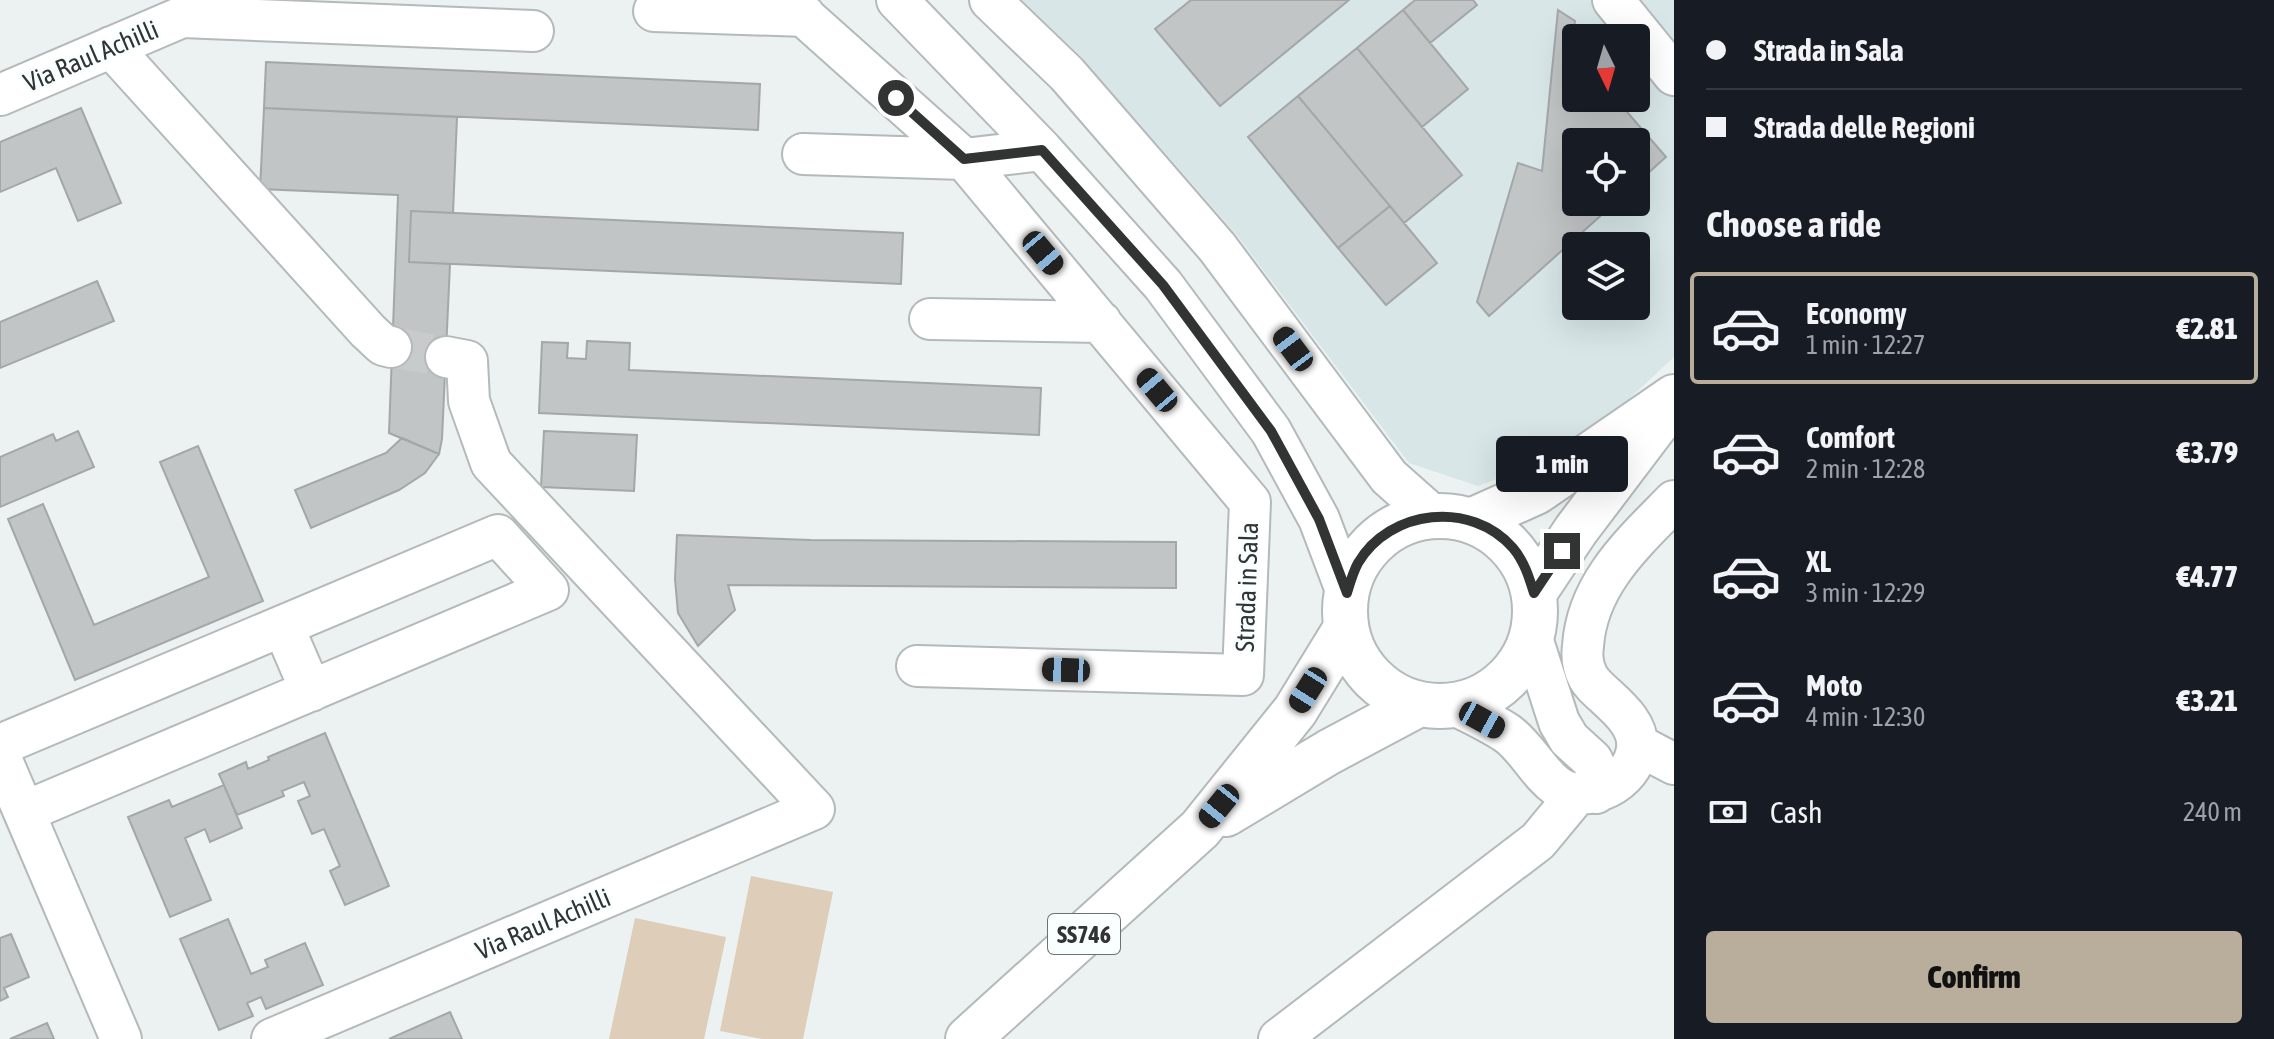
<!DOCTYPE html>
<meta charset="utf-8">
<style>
:root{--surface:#171b24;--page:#242831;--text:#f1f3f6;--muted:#9ea1a6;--line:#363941;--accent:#b9ad9b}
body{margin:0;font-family:"Asap Condensed",sans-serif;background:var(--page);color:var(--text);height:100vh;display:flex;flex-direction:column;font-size:30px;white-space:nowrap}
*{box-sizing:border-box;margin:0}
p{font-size:26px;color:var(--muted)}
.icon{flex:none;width:44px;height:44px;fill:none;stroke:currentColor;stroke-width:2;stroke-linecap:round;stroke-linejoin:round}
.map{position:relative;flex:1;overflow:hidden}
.panel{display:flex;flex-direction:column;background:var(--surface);width:600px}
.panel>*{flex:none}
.hud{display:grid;align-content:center;height:176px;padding:0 32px;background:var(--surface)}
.needle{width:52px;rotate:175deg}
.buttons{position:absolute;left:1562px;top:24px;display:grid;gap:16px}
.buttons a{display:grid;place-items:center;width:88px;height:88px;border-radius:8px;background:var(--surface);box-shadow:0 8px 32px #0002;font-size:40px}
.end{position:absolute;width:36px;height:36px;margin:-18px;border:10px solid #323434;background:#fff;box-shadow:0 0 0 4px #fff}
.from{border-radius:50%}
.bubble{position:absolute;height:56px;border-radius:8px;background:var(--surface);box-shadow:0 8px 32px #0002;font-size:26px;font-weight:800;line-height:56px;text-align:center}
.car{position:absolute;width:24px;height:48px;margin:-24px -12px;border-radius:10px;box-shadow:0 0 6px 2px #0007;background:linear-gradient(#222 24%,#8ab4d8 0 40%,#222 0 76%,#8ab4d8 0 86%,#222 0)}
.hud b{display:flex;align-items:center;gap:28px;height:76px;font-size:30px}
.hud b+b{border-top:2px solid var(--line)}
.hud i{width:20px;height:20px;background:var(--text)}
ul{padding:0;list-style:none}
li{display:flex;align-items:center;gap:24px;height:112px;margin:0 16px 12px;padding:0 16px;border:4px solid transparent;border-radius:8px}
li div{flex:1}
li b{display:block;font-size:30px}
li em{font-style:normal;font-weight:800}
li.active{border-color:var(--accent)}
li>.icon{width:72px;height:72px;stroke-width:1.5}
h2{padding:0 32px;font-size:36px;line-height:96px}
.pay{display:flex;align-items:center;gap:20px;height:88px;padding:0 32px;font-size:30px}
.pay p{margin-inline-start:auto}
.action{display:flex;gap:16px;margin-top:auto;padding:16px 32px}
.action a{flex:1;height:92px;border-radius:8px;background:var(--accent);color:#111;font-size:32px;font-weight:800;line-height:92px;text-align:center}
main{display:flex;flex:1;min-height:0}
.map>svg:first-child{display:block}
.built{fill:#d8e6e7;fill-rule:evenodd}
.green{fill:#ddcdb9}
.building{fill:#c1c5c6;stroke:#a3a7a8;stroke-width:2}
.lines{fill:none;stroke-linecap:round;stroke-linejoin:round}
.minor-tunnel{stroke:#c7cbcb;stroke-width:40;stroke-dasharray:40 20;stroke-linecap:butt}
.minor-casing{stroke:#b4b9b9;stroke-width:44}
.major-casing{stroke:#b4b9b9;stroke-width:48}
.minor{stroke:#fff;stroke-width:40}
.major{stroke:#fff;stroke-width:44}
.route{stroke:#323434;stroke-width:10}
.labels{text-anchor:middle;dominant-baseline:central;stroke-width:6;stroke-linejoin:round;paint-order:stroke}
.shield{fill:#f9feff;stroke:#6e7171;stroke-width:2}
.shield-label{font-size:24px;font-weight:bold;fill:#323434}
.street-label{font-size:26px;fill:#323434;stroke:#f9feff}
</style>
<main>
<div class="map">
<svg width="1674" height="1039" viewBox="0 0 1674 1039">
<rect width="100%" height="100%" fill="#ecf1f1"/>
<path class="built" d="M1022,0h652v357l-100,93 -96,36 -69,-23 -173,-229 -153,-175zM1576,38h60v60h-60zM1576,142h60v60h-60zM1576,246h60v60h-60z"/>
<path class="green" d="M751,876l82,16 -30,147h-41l-42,-8z
M635,918l91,19 -22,102h-95z"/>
<path class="building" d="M1191,0h158l-129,106 -65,-77z
M1415,0h58l4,5 -47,38 -27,-33z
M1403,10l65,79 -46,38 -65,-79z
M1558,10l17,11 -4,26 5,6v45h39l51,59 -30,27v-42h-60v60h40l-127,114 -12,-14 41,-139 24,8z
M1357,48l105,127 -58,48 -106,-127z
M266,62l494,22 -2,46 -494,-22z
M1298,96l92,110 -52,42 -90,-111z
M81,108l40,95 -43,18 -22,-53 -56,24v-50z
M264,108l193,9 -4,96 -42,-2 -2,51 41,2 -8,175 -3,15 -50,-21 9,-238 -138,-6z
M1390,206l47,57 -51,42 -48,-57z
M411,211l492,22 -2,51 -492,-22z
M97,281l17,40 -114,47v-46z
M587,341l43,2 -1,27 412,18 -2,47 -500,-22 3,-71 26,1 -1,15 19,1z
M78,431l16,36 -94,40v-50l53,-23 3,7z
M544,431l93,4 -3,56 -93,-4z
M402,438l37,16 -14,19 -26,17 -88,38 -16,-38 91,-37z
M198,446l65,155 -188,79 -67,-161 35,-15 51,121 115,-48 -49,-115z
M677,535l134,5 365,2v46l-448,-3 7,25 -37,36 -20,-33 -3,-34z
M325,733l64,153 -44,19 -15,-34 10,-5 -16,-37 -12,5 -14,-33 12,-5 -6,-14 -22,9 2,5 -47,19 -18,-41 27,-12 2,7 21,-9 -1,-3z
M224,785l18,43 -32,14 -5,-13 -20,9 26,62 -41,17 -42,-100 41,-17 3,7z
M228,919l23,55 17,-7 -3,-7 40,-17 18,42 -57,24 -5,-12 -14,6 6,13 -34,14 -39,-91z
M11,934l18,43 -25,11 4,9 -8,4v-63z
M450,1012l12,27h-73z
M47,1023l7,16h-44z"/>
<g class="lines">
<path class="minor-tunnel" d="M391,347l55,10"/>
<defs>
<path id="minor" d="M786,0l178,159 286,343 -7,173 -326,-9
M897,0l145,150 121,135 108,146 48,88 28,74
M990,0l77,74 150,173 172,230 44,39
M1613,0l61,75
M654,11l151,5
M111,47l257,284 15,14 8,2
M0,95l182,-78 351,14
M803,154l161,5 78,-9
M930,319l171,3
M283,626l28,65
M1532,638l27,84 10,17 23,21 7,15 -3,18
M1455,705c17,9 37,18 53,29 19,14 31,40 50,53 29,19 76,-5 79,-39 3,-27 -27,-46 -43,-63 -10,-10 -13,-26 -11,-39 4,-62 50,-103 91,-145
M0,745l498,-210 50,55 -524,222
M1638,745l36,19
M0,756l121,283
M272,1039l542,-230 -323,-346 -22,-62 -2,-40 -21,-4
M1279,1039l259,-198 39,-47"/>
<path id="major" d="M1345 611a95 95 0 1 1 190 0a95 95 0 1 1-190 0Z
M1471,521l65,-29 138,-95
M1534,593l42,-63 81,-107
M1226,814l103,-62 90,-48
M968,1039l232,-210 95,-118 51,-83"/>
</defs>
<use href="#minor" class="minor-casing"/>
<use href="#major" class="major-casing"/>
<use href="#minor" class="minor"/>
<use href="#major" class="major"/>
</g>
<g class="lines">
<path class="route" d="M896,98l68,61 78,-9 121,135 108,146 48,88 28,74c3,-10 6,-21 11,-30 32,-54 113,-63 155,-15 11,13 16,29 21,45l28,-42"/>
</g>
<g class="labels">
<rect class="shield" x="1048" y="914" width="72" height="40" rx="6"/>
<g class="shield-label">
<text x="1084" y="934">SS746</text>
</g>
<g class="street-label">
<text transform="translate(91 56) rotate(-23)">Via Raul Achilli</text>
<text transform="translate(1247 587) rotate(-88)">Strada in Sala</text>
<text transform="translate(543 924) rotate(-23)">Via Raul Achilli</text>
</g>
</g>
</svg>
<div class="buttons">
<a><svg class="needle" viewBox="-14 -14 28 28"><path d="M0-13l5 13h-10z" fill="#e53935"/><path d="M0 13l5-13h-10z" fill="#9ea1a6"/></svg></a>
<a><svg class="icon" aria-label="locate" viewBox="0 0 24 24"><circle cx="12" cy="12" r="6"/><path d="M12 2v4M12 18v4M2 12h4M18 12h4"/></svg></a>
<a><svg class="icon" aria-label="layers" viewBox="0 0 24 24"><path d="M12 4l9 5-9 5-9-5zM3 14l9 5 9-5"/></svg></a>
</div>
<i class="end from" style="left:896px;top:98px"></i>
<i class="end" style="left:1562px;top:551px"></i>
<div class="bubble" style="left:1496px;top:436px;width:132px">1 min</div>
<i class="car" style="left:1043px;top:253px;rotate:140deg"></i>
<i class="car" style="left:1293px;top:349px;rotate:323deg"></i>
<i class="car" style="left:1157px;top:390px;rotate:320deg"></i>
<i class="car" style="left:1066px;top:670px;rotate:272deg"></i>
<i class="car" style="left:1308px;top:690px;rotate:212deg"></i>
<i class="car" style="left:1482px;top:720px;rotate:119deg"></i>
<i class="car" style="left:1219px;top:806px;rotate:219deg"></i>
</div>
<section class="panel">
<div class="hud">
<b><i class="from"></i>Strada in Sala</b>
<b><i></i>Strada delle Regioni</b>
</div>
<h2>Choose a ride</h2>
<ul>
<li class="active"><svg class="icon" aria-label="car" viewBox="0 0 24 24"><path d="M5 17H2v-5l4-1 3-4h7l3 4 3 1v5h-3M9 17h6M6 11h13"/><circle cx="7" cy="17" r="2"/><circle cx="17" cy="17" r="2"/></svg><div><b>Economy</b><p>1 min · 12:27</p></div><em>€2.81</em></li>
<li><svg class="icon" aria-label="car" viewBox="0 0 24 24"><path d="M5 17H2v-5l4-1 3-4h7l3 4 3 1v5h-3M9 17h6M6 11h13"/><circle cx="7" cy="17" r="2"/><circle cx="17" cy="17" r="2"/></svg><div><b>Comfort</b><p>2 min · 12:28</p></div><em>€3.79</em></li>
<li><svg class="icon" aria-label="car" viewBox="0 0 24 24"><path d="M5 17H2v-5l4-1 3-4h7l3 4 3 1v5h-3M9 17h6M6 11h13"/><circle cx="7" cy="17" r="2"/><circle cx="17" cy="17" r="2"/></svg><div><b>XL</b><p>3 min · 12:29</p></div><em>€4.77</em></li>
<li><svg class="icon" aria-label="car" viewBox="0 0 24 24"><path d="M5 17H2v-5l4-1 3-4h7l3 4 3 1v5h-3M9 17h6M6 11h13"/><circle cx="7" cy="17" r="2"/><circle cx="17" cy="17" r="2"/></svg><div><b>Moto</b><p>4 min · 12:30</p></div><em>€3.21</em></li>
</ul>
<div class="pay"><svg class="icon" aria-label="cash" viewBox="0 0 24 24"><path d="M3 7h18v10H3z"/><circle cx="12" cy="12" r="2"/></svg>Cash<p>240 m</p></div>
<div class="action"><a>Confirm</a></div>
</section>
</main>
